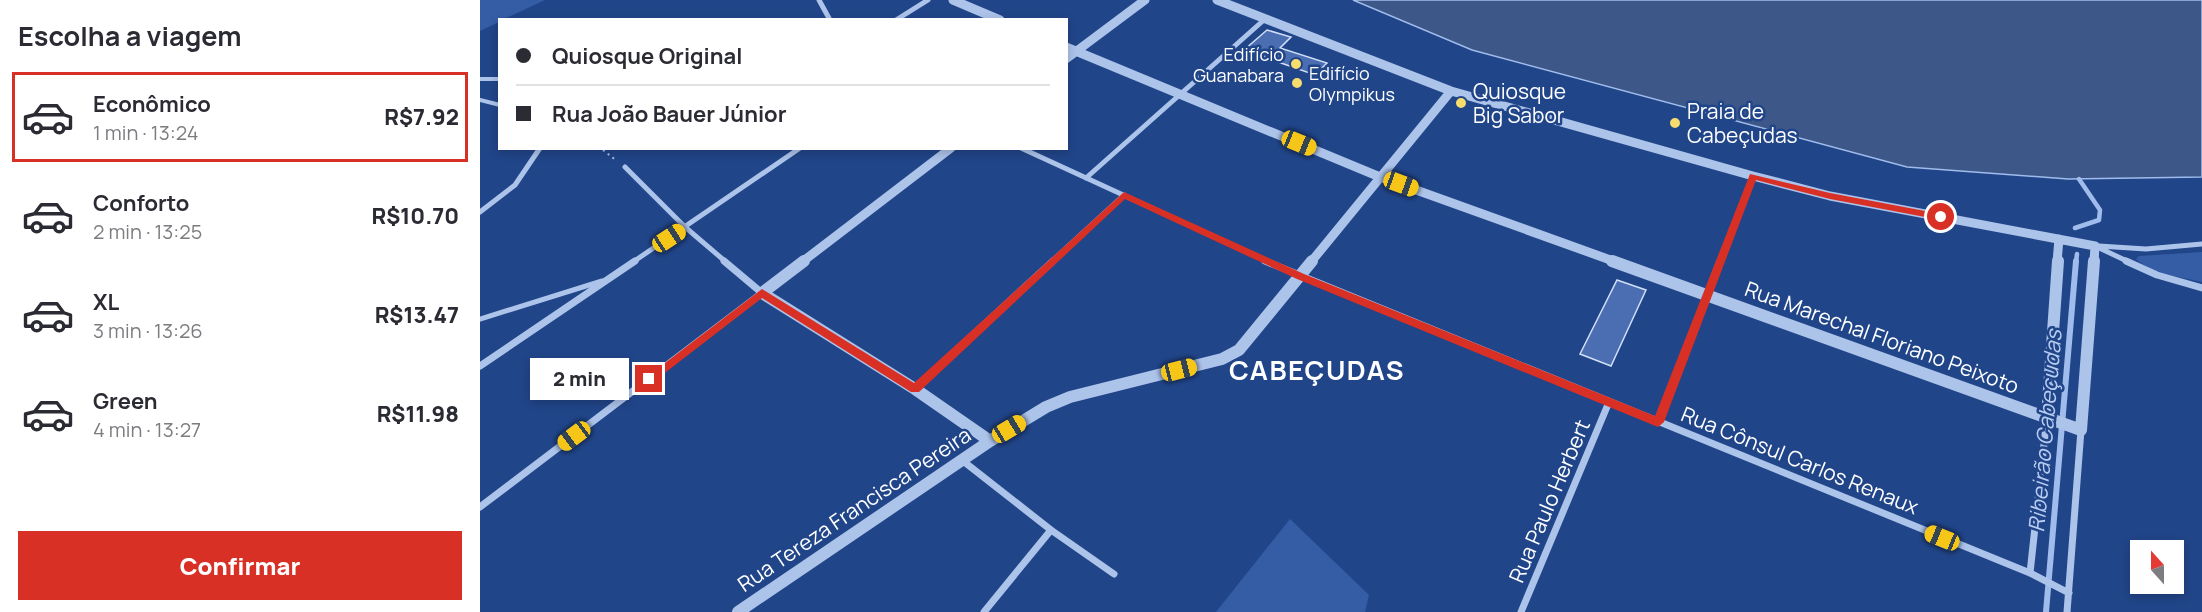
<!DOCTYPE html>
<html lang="pt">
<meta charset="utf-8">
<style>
:root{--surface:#fff;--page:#f7f7f7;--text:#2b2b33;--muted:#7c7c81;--line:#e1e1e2;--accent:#d93025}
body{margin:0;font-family:Manrope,sans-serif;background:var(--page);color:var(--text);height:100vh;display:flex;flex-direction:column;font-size:22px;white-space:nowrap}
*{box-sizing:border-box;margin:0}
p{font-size:20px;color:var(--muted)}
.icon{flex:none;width:33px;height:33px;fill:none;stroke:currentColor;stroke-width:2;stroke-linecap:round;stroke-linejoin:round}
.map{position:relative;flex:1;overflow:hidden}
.sheet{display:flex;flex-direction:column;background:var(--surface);width:480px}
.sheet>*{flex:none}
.hud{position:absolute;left:18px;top:18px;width:570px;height:132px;border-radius:0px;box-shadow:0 3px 9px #0003;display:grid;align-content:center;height:132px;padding:0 18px;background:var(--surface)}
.needle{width:39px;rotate:339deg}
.controls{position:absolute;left:1650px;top:540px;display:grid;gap:12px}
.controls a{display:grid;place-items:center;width:54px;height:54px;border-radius:0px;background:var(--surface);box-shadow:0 3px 9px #0003;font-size:30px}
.end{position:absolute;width:27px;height:27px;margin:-14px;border:8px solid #d93025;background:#fff;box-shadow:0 0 0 3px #fff}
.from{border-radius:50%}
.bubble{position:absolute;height:42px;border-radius:0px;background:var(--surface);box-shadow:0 3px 9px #0003;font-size:20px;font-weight:800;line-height:42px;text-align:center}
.car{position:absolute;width:18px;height:36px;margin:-18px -9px;border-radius:8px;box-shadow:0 0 4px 2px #0007;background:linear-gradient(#f5c518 24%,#345 0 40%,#f5c518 0 76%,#345 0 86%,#f5c518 0)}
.hud b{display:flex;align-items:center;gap:21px;height:57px;font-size:22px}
.hud b+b{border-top:2px solid var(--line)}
.hud i{width:15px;height:15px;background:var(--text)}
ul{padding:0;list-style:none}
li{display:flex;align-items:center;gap:18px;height:90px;margin:0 12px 9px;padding:0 6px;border:3px solid transparent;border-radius:0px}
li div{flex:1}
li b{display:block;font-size:22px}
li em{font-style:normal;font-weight:800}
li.current{border-color:var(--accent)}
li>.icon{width:54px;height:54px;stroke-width:1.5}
h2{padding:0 18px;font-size:27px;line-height:72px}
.cta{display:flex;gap:12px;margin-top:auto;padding:12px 18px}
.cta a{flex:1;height:69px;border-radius:0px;background:var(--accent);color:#fff;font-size:24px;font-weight:800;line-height:69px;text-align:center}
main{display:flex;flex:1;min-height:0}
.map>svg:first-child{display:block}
.green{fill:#355da6}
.water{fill:#3e5789;stroke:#a0bcec;stroke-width:1.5}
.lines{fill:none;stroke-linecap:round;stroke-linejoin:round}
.stream-far1{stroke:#a0bcec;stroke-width:4.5}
.stream{stroke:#a0bcec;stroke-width:6}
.building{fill:#4a6eb1;stroke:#d1dff8;stroke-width:1.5}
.path{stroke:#acc3ea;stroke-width:2;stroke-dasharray:2 4;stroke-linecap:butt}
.service-far1{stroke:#acc3ea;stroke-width:4}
.service{stroke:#acc3ea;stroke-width:5}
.minor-far1{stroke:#acc3ea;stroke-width:5}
.minor{stroke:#acc3ea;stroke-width:7}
.tertiary-far1{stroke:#acc3ea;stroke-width:9}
.tertiary{stroke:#acc3ea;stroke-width:12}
.route{fill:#d93025}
.poi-dot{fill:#f7dc6e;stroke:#214589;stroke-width:2}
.labels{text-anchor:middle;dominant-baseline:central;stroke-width:5;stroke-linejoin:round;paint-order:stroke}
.far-poi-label{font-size:18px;fill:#fff;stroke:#214589;text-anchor:end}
.poi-label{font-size:21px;fill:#fff;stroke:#214589;text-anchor:start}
.street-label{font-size:21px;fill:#fff;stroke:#214589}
.water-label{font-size:22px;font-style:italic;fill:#b8cdf2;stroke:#214589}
.district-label{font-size:27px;font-weight:bold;letter-spacing:1.5px;fill:#fff;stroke:#214589}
</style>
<main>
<section class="sheet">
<h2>Escolha a viagem</h2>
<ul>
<li class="current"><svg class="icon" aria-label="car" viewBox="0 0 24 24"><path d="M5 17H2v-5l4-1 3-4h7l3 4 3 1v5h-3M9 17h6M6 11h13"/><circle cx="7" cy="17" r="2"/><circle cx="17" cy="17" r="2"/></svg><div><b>Econômico</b><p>1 min · 13:24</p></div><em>R$7.92</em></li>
<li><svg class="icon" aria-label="car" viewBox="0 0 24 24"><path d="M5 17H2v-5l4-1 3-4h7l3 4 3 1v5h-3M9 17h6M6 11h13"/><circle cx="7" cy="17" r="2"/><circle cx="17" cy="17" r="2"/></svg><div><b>Conforto</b><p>2 min · 13:25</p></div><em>R$10.70</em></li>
<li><svg class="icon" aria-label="car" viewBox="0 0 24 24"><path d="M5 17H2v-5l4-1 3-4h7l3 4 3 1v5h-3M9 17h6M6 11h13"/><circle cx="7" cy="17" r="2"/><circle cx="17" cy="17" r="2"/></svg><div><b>XL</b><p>3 min · 13:26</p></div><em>R$13.47</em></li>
<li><svg class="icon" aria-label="car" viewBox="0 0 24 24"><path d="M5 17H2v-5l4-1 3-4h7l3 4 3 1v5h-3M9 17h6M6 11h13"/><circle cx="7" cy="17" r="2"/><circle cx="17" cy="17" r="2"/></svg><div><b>Green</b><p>4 min · 13:27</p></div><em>R$11.98</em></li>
</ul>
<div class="cta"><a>Confirmar</a></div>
</section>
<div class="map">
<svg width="1722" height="612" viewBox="0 0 1722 612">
<rect width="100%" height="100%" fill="#214589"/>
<path class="green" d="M0,0h65l-41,19 -4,1 -1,2 -19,9z
M1722,252v30c-21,-5 -50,-8 -66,-23l3,-3z
M810,519l79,76 -4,17h-149z"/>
<path class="water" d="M873,0h849v177l-134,2 -161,-12 -435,-117z"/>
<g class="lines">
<path class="stream-far1" d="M1595,228l24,-8 1,-10 -21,-31
M1596,262l1,-8"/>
<path class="stream" d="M1566,612l30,-351"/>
</g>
<path class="building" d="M787,30l24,7 -11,11 47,15 -12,12 -71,-25z
M1137,280l29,10 -35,76 -31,-12z"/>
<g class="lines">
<path class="path" d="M123,150l14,11"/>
<path class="service-far1" d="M0,79h20
M0,100l20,5"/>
<path class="service" d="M0,319l122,-38"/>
<path class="minor-far1" d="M339,0l11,20
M416,20l32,-20
M541,148l248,114
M145,167l60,60 41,35
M606,178l179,-159
M0,212l35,-27 25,-37
M1615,246l34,16
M1619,246l47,3 56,-5
M153,262l167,-114
M571,262l73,-67
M1240,262l33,-86"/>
<path class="minor" d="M785,261l765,312 39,20
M1646,261l31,14 45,13
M0,366l155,-105
M435,388l138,-127
M1178,422l62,-161
M483,461l88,69 63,44
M0,507l282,-214 -38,-32
M1550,573l17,-156
M504,612l67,-82
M1041,612l88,-210
M1587,612l14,-182"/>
<path class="tertiary-far1" d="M473,0l47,20
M737,0l234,91 302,85 77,20 265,50 -1,16
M586,47l314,130 236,85
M586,59l79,-59
M322,262l149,-114
M831,262l140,-171
M1577,262l2,-23"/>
<path class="tertiary" d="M324,261l-42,32 153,96 75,52
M1132,261l469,169 13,-169
M1567,417l11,-156
M258,612l252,-171 56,-34 24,-10 152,-38 17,-9 73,-89"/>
</g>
<path class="route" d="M1270,174l80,19 111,21 5,3 -5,3 -111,-21 -74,-19 -92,242 -6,5 -361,-148 -172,-80 -206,193h-8l-149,-94 -109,84 -4,1 -5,-4 118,-90 152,94 210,-191 180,82 351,142z"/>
<g class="poi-dot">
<circle cx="816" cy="64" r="6"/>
<circle cx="817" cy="83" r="6"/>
<circle cx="981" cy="103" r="6"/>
<circle cx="1195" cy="123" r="6"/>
</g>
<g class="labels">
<g class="far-poi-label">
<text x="804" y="54">Edifício<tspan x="804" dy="21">Guanabara</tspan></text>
<text x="829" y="73" text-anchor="start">Edifício<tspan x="829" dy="21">Olympikus</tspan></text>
</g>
<g class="poi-label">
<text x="993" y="91">Quiosque<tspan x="993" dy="24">Big Sabor</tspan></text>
<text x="1207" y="111">Praia de<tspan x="1207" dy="24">Cabeçudas</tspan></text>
</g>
<g class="street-label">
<text transform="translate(1402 337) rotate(20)">Rua Marechal Floriano Peixoto</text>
<text transform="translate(1320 460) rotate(22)">Rua Cônsul Carlos Renaux</text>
<text transform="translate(1069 501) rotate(-67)">Rua Paulo Herbert</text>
<text transform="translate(374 509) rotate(-34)">Rua Tereza Francisca Pereira</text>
</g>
<g class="water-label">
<text transform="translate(1565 431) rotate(-85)">Ribeirão Cabeçudas</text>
</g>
<g class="district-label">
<text x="837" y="369">CABEÇUDAS</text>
</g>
</g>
</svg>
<div class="controls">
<a><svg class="needle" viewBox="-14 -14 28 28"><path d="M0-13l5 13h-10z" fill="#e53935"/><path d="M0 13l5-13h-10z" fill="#7c7c81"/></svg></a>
</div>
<i class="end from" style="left:1461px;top:217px"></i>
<i class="end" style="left:169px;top:379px"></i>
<div class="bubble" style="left:50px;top:358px;width:99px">2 min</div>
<i class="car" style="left:819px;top:143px;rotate:112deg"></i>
<i class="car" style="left:921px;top:184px;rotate:110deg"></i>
<i class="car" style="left:189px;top:238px;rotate:57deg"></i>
<i class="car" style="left:699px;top:370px;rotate:76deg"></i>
<i class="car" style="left:529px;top:429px;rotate:59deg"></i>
<i class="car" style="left:94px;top:436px;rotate:233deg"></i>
<i class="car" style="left:1462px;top:538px;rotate:292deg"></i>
<div class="hud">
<b><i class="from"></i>Quiosque Original</b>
<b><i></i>Rua João Bauer Júnior</b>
</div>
</div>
</main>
